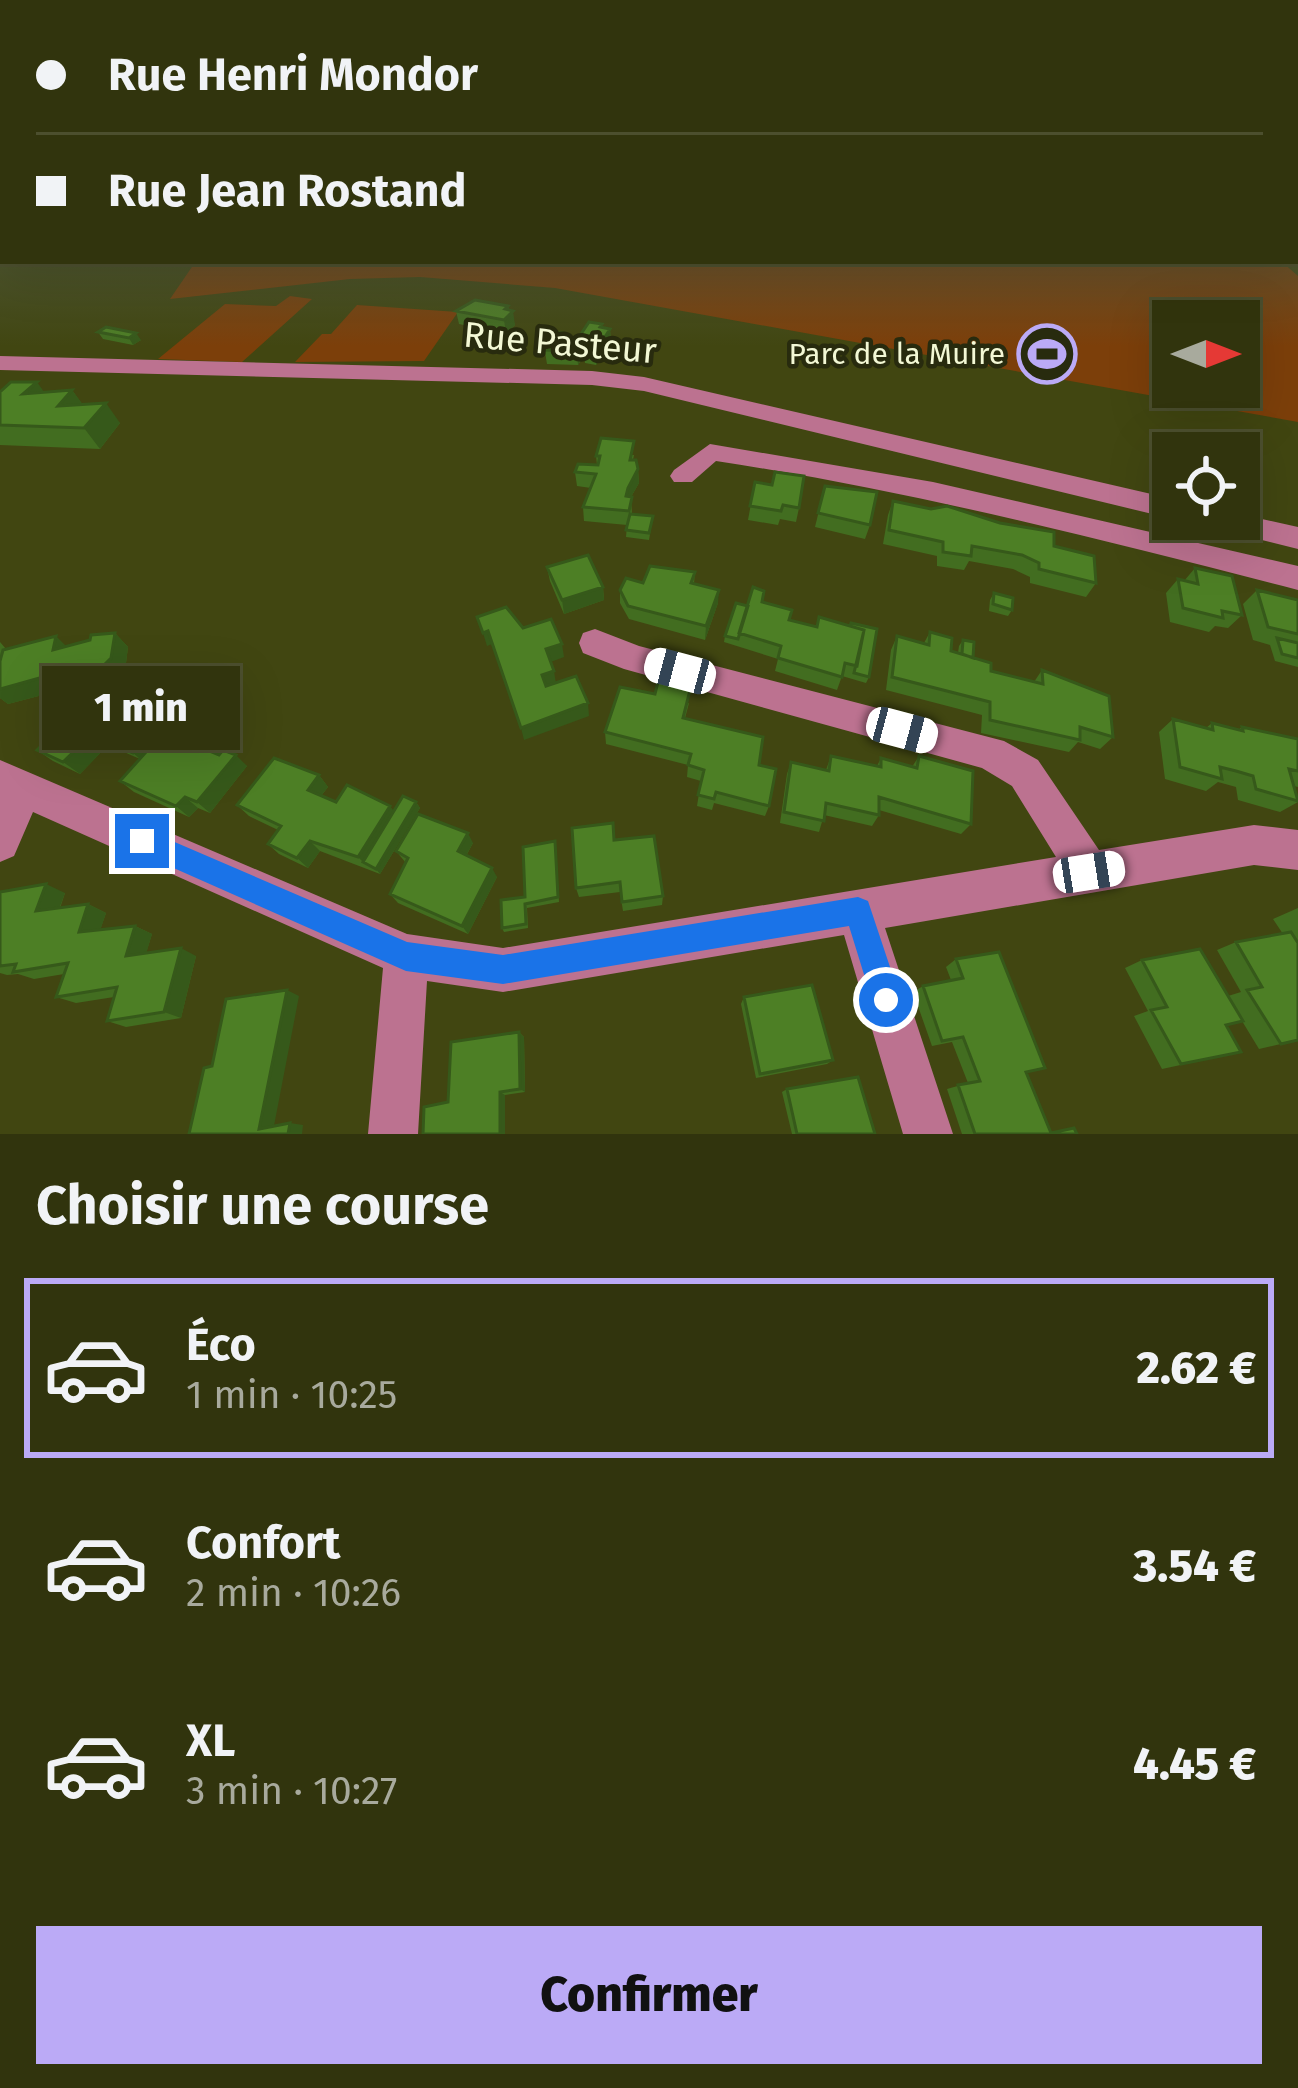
<!DOCTYPE html>
<html lang="fr">
<meta charset="utf-8">
<style>
:root{--surface:#31340d;--page:#393c16;--text:#f1f3f6;--muted:#a8aa9d;--line:#4c4f2e;--accent:#bbaaf6}
body{margin:0;font-family:"Fira Sans",sans-serif;background:var(--page);color:var(--text);height:100vh;display:flex;flex-direction:column;font-size:45px;white-space:nowrap}
*{box-sizing:border-box;margin:0}
p{font-size:39px;color:var(--muted)}
.icon{flex:none;width:66px;height:66px;fill:none;stroke:currentColor;stroke-width:2;stroke-linecap:round;stroke-linejoin:round}
.map{position:relative;height:1134px;overflow:hidden}
.side{display:flex;flex-direction:column;background:var(--surface);flex:1}
.side>*{flex:none}
.top-card{position:absolute;left:0px;top:0px;width:1299px;height:264px;box-shadow:0 12px 48px #0002,0 0 0 3px var(--line);display:grid;align-content:center;height:264px;padding:0 36px;background:var(--surface)}
.needle{width:78px;rotate:90deg}
.buttons{position:absolute;left:1152px;top:300px;display:grid;gap:24px}
.buttons a{display:grid;place-items:center;width:108px;height:108px;border-radius:0px;background:var(--surface);box-shadow:0 12px 48px #0002,0 0 0 3px var(--line);font-size:60px}
.end{position:absolute;width:54px;height:54px;margin:-27px;border:15px solid #1a73e8;background:#fff;box-shadow:0 0 0 6px #fff}
.from{border-radius:50%}
.bubble{position:absolute;height:84px;border-radius:0px;background:var(--surface);box-shadow:0 12px 48px #0002,0 0 0 3px var(--line);font-size:39px;font-weight:800;line-height:84px;text-align:center}
.car{position:absolute;width:36px;height:72px;margin:-36px -18px;border-radius:15px;box-shadow:0 0 9px 3px #0007;background:linear-gradient(#fff 24%,#345 0 40%,#fff 0 76%,#345 0 86%,#fff 0)}
.top-card b{display:flex;align-items:center;gap:42px;height:114px;font-size:45px}
.top-card b+b{border-top:3px solid var(--line)}
.top-card i{width:30px;height:30px;background:var(--text)}
ul{padding:0;list-style:none}
li{display:flex;align-items:center;gap:36px;height:180px;margin:0 24px 18px;padding:0 12px;border:6px solid transparent;border-radius:0px}
li div{flex:1}
li b{display:block;font-size:45px}
li em{font-style:normal;font-weight:800}
li.selected{border-color:var(--accent)}
li>.icon{width:108px;height:108px;stroke-width:1.5}
h2{padding:0 36px;font-size:54px;line-height:144px}
.primary-button{display:flex;gap:24px;margin-top:auto;padding:24px 36px}
.primary-button a{flex:1;height:138px;border-radius:0px;background:var(--accent);color:#111;font-size:48px;font-weight:800;line-height:138px;text-align:center}
.map>svg:first-child{display:block}
.green{fill:#7c3f0a;fill-rule:evenodd}
.lines{fill:none;stroke-linecap:round;stroke-linejoin:round}
.minor{fill:#bc7290;fill-rule:evenodd}
.wall{fill:#426d20}
.shaded-wall{fill:#36591a}
.building{fill:#4d7f25;stroke:#36591a;stroke-width:3}
.route{fill:#1a73e8}
.labels{text-anchor:middle;dominant-baseline:central;stroke-width:9;stroke-linejoin:round;paint-order:stroke}
.far-poi-label{font-size:30px;fill:#f3f8d5;stroke:#282b0e;text-anchor:end}
.street-label{font-size:36px;fill:#f3f8d5;stroke:#282b0e}
</style>
<div class="map">
<svg width="1298" height="1134" viewBox="0 0 1298 1134">
<rect width="100%" height="100%" fill="#414611"/>
<path class="green" d="M196,261h1085l17,15v146l-743,-134 -135,-11 -70,2 -180,20zM1239,321v66h-66v-66z
M290,296l22,3 -70,63 -84,-3 67,-55 51,2z
M357,305l101,7 -34,49 -129,1 27,-28h9z"/>
<g class="lines">
<path class="minor" d="M1296,247l2,1v12l-2,-1z
M0,356l592,15 52,6 529,122v20l-529,-128 -52,-6 -592,-15z
M710,444l223,38 365,84v24c-193,-50 -385,-99 -582,-129l-24,21h-18l-4,-6 4,-6z
M1239,514l59,13v22l-93,-23 -4,-7h38z
M595,629l44,17 365,95 34,19 61,90 155,-25 44,5v40l-44,-5 -369,63 68,206h-50l-59,-199 -341,57 -76,-11 -9,153h-50l15,-166 -350,-156 -19,44 -14,6v-102l407,174 96,14 553,-91 -44,-71 -30,-18 -358,-99 -41,-16 -4,-10 4,-10z"/>
</g>
<path class="wall" d="M1296,193l2,1v37h-2z
M508,306l7,19 -9,9 -47,-10 -3,-13z
M602,324v4l8,1 1,14 -15,22 -11,-2 -4,-29z
M98,332l43,8 -8,5 -30,-6z
M562,340l-1,3 20,2 1,14 -4,6 -31,-1 -2,-12 -5,-1 -1,-7z
M72,390l10,14 38,19 -20,26 -100,-4v-53h44z
M634,455l-1,5 5,9 1,14 -8,14 1,17 21,2 -4,24 -23,-3 1,-12 -43,-4 -1,-14 8,-19 -14,-2 -2,-14 22,-7 -1,-9z
M755,482l44,26 -3,14 -16,-3 -2,6 -30,-5z
M825,486l45,39 -5,14 -50,-12z
M893,501l161,45 42,37 -10,14 -56,-14v-6l-17,-8 -44,-8 -5,9 -27,-4v-10l-54,-12 5,-29z
M547,567l56,20 1,13 -40,14 -14,-33z
M1195,568l47,47 -14,13 -13,-2 -6,6 -39,-10 -4,-29 12,-14 6,2z
M695,572l-1,11 24,20 -13,37 -76,-21 -9,-16v-13l23,-7z
M1257,590l41,10v67l-23,-6 -5,-16 -17,-5 -10,-36z
M994,593l18,17 -4,6 -19,-5 1,-11z
M762,602l27,18 27,7 53,50 -3,6 -24,-7 -5,14 -62,-19 3,-12 -54,-17 1,-6 23,-30z
M930,632l21,19 7,2 1,-7 4,-6 10,18 18,13 43,11 8,-12 71,67 -13,12 -22,-7 -9,10 -88,-19 1,-18 -96,-25 5,-40 6,-14 27,7z
M115,633l13,14 -3,24 -7,7 -19,5 -2,8 36,15 28,1 17,11 -13,14 82,34 -37,47 -12,-5 -9,9 -55,-25 -14,-11 20,-22 -32,-14 -28,29 -27,-13 -16,-11 59,-59 -36,10 -10,-8 -42,11 -8,-6v-56l6,7 61,-3z
M689,703l-4,15 74,47 10,41 -4,10 -51,-13 -2,7 -15,-4 4,-25 -14,-4 1,-12 -82,-21 -1,-12z
M1173,719l33,9 6,-5 26,7 4,-3 56,12v48l-4,-1 4,16 -18,10 -42,-12 -2,-13 -18,-5 -12,9 -41,-12 -6,-47z
M831,756l46,10 4,-8 31,9 7,-11 52,68 -10,10 -82,-24v5l-7,11 -48,-11 -5,17 -39,-9 7,-49 4,-12 35,8z
M319,775l9,12 -7,9 15,6 58,9 22,-9 4,6 -40,66 -60,-23 -12,17 -29,-14 -11,-10 10,-14 -29,-14 -12,-11z
M615,840l48,56 -1,9 -39,6 -3,-19 -41,5 -3,-9z
M473,843l-7,13 31,21 -29,57 -70,-31 -8,-9 16,-31 -10,-12z
M556,846l3,56 -32,6 1,20 -24,4 -2,-4 23,-31z
M0,892l65,1 -5,15 28,-4 18,9 -6,17 35,-4 17,8 -6,19 50,3 -15,62 -55,9 -19,-6 7,-24 -38,6 -20,-6 8,-23 -30,5 -16,-5 -11,1 -7,-2z
M1298,908v132l-39,9 -17,-28 -16,5 15,26 -79,17 -28,-53 14,-5 -23,-43 17,-8 86,36 13,-4 -24,-42 19,-8 47,-8 -10,-15z
M956,959l89,109 -19,5 25,59 23,-4 3,6h-115l-15,-45 21,-6 -16,-41 -20,4 -19,-54 10,-6 28,-6 -5,-13z
M744,997l89,63 -6,4 -71,14 -15,-74z
M519,1032l5,5 1,55 -20,3v39h-82l25,-32z
M787,1089l88,45h-83l-10,-42z"/>
<path class="shaded-wall" d="M508,306l2,8 3,-3 2,14 -9,9 -2,-14 1,-11z
M610,329l1,14 -15,22v-14z
M136,333l5,7 -8,5 -4,-7z
M581,345l1,14 -4,6 -1,-14z
M37,382l15,21 -29,-9z
M72,390l15,20 -29,-4z
M106,403l14,20 -20,26 -16,-21z
M638,469l1,14 -11,19 -2,-6 2,-8z
M603,587l1,13 -40,14 -2,-14z
M719,590l-1,13 -13,37 1,-14z
M488,631l4,13 -5,2 -4,-13z
M115,633l13,14 -3,24 -7,7 -19,5 -2,8 -37,10 -10,-8 -42,11 -8,-6v-9l47,-13 38,-5z
M56,636l14,14h-17z
M562,644l2,13 -16,6 -2,-14z
M554,671l2,13 -12,4 -2,-13z
M155,701l13,12 -45,36 -8,-6z
M588,703l1,13 -65,24 -3,-12z
M172,711l6,7 -38,41 -7,-6z
M93,733l15,12 -28,29 -17,-12z
M236,755l11,11 -37,47 -13,-11z
M319,775l9,12 -11,14 -9,-11z
M185,797l13,11 -9,9 -13,-11z
M416,802l4,6 -40,66 -4,-5z
M390,806l8,10 -35,46 -5,-5z
M468,833l5,10 -10,18 -5,-10z
M310,841l10,10 -12,17 -11,-10z
M492,868l5,9 -29,57 -6,-8z
M46,884l19,9 -10,27 -19,-9z
M88,904l18,9 -9,27 -18,-8z
M135,926l17,8 -9,30 -17,-8z
M181,948l15,8 -15,62 -17,-6z
M287,990l12,6 -26,135 -14,-2z
M519,1032l5,5 1,55 -5,-3z
M500,1092l5,3v39h-5z
M290,1123l13,2 -1,9h-14z"/>
<path class="building" d="M475,300l33,6 -3,3 8,2 -9,9 -48,-9z
M589,322l13,2 -2,3 10,2 -14,22 -12,-2 9,-12 -12,-3z
M106,327l30,6 -7,5 -31,-6z
M548,331l14,2 -6,9 -5,-1 -3,5 -9,-2z
M551,341l30,4 -4,6 -32,-1z
M11,382h26l-14,12 49,-4 -14,16 48,-3 -22,25 -84,-3v-33z
M601,438l33,3 -4,19h6l2,9 -10,19 -2,8 6,1 -3,14 -46,-4 13,-33 -21,-2 3,-8 20,1 2,-9h-4z
M775,472l29,4 -5,32 -16,-3 -2,6 -31,-5 5,-24 17,3z
M1239,476l4,1 4,17 -8,-2z
M825,486l52,6 -7,33 -52,-12z
M893,501l38,8 16,-3 53,17 54,9v14l40,10 2,27 -57,-14v-6l-17,-8 -50,-9 -1,10 -28,-4v-10l-54,-12z
M630,514l23,2 -4,17 -23,-3z
M588,555l15,32 -41,13 -15,-33z
M650,566l45,6 -4,11 28,7 -13,36 -78,-20 -8,-16 6,-12 17,5z
M1195,568l37,8 10,39 -20,-4 1,7 -40,-10 -5,-29 20,5z
M753,587l11,4 -2,11 30,8 -3,10 28,7 2,-10 45,13 -7,36 -12,-3 -3,14 -64,-19 3,-12 -42,-13z
M1257,590l41,10v34l-30,-7z
M994,593l19,5 -1,12 -19,-6z
M736,603l12,3 -10,33 -13,-3z
M506,607l17,21 28,-9 11,25 -16,5 8,22 -12,4 4,11 30,-10 12,27 -67,25 -33,-97 -5,2 -6,-16z
M851,623l26,6 -8,48 -15,-4 10,-43 -14,-4z
M930,632l22,6 -1,13 40,12v8l52,13 -1,-14 67,26 4,41 -33,-10v13l-90,-20v-18l-98,-25 5,-41 32,9z
M115,633l-4,25 -7,7 -19,6 -2,7 -39,10 3,-12 -47,13v-28l3,-11 53,-14 -3,14 37,-10 1,-5z
M1277,638l21,5v15l-16,-4z
M963,640l11,2 -1,16 -11,-4z
M658,682l32,8 -7,28 80,19 -4,28 17,4 -7,37 -53,-14 -2,7 -16,-4 6,-25 -16,-5 3,-11 -86,-22 15,-45 35,7z
M97,691l36,15 10,-10 12,5 -40,42 -22,-10 -30,29 -26,-12z
M161,707l11,4 -39,42 -10,-4z
M1173,719l40,11 -1,-7 31,8 -1,-4 56,12v32l-9,-2 9,32 -42,-12 -3,-13 -17,-5 -16,-4 2,12 -42,-12z
M164,732l55,23 4,-5 13,5 -39,47 -12,-5 -9,9 -56,-25z
M831,756l50,11v-9l36,10 2,-12 54,15 -2,53 -92,-27v18l-53,-12 -2,18 -40,-9 7,-50 38,9z
M274,758l45,17 -11,15 28,12 11,-17 43,21 -32,51 -48,-16 -13,17 -29,-14 13,-18 -44,-21z
M403,796l13,6 -40,67 -13,-7z
M418,814l50,19 -10,18 34,17 -30,58 -72,-32 18,-36 -12,-7z
M613,823l1,17 40,-4 9,60 -41,6 -2,-20 -44,6 -4,-60z
M555,841l3,56 -33,7 1,20 -24,4 -1,-28 24,-3 -2,-50z
M46,884l-10,27 52,-7 -9,28 56,-6 -9,30 55,-8 -17,64 -57,9 10,-34 -61,10 12,-34 -55,9 3,-8 -16,2v-74z
M1291,932l7,11v97l-17,4 -34,-54 15,-3 -26,-45z
M1200,949l43,72 -17,4 15,27 -60,12 -30,-54 16,-3 -25,-47z
M999,952l46,116 -19,4 25,61 23,-5 3,6h-102l-17,-49 22,-4 -17,-44 -21,4 -19,-55 40,-8 -7,-19z
M812,985l21,75 -73,14 -16,-77z
M287,990l-28,139 31,-6 -2,11h-99l15,-66 8,-2 14,-67z
M519,1032l1,57 -20,3v42h-77l1,-27 24,-5 3,-60z
M858,1077l17,57h-78l-10,-45z"/>
<linearGradient id="sky" x2="0" y2="1"><stop stop-color="#242609"/><stop offset="0.54" stop-color="#545d43"/><stop offset="1" stop-color="#545d43" stop-opacity="0"/></linearGradient>
<rect width="1298" height="346" fill="url(#sky)"/>
<path class="route" d="M142,828l265,114 96,13 355,-58 10,4 33,99 -5,10 -10,5 -11,-5 -26,-84 -346,58 -97,-13 -273,-121 -4,-9 4,-9z"/>
<defs>
<symbol id="stadium-ring" viewBox="-11 -11 22 22"><circle r="9.5" fill="#282b0e" stroke="#bbaaf6" stroke-width="1.5"/><path d="M0-5a6.5 5 0 1 0 0 10a6.5 5 0 1 0 0-10ZM-3.5-1.8h7v3.6h-7Z" fill="#bbaaf6"/></symbol>
</defs>
<g fill-rule="evenodd">
<use href="#stadium-ring" x="1014" y="321" width="66" height="66"/>
</g>
<g class="labels">
<g class="far-poi-label">
<text x="1005" y="354">Parc de la Muire</text>
</g>
<g class="street-label">
<text transform="translate(560 343) rotate(5)">Rue Pasteur</text>
</g>
</g>
</svg>
<div class="buttons">
<a><svg class="needle" viewBox="-14 -14 28 28"><path d="M0-13l5 13h-10z" fill="#e53935"/><path d="M0 13l5-13h-10z" fill="#a8aa9d"/></svg></a>
<a><svg class="icon" aria-label="locate" viewBox="0 0 24 24"><circle cx="12" cy="12" r="6"/><path d="M12 2v4M12 18v4M2 12h4M18 12h4"/></svg></a>
</div>
<i class="end from" style="left:886px;top:1000px"></i>
<i class="end" style="left:142px;top:841px"></i>
<div class="bubble" style="left:42px;top:666px;width:198px">1 min</div>
<i class="car" style="left:680px;top:671px;rotate:285deg"></i>
<i class="car" style="left:902px;top:730px;rotate:105deg"></i>
<i class="car" style="left:1089px;top:872px;rotate:81deg"></i>
<div class="top-card">
<b><i class="from"></i>Rue Henri Mondor</b>
<b><i></i>Rue Jean Rostand</b>
</div>
</div>
<section class="side">
<h2>Choisir une course</h2>
<ul>
<li class="selected"><svg class="icon" aria-label="car" viewBox="0 0 24 24"><path d="M5 17H2v-5l4-1 3-4h7l3 4 3 1v5h-3M9 17h6M6 11h13"/><circle cx="7" cy="17" r="2"/><circle cx="17" cy="17" r="2"/></svg><div><b>Éco</b><p>1 min · 10:25</p></div><em>2.62 €</em></li>
<li><svg class="icon" aria-label="car" viewBox="0 0 24 24"><path d="M5 17H2v-5l4-1 3-4h7l3 4 3 1v5h-3M9 17h6M6 11h13"/><circle cx="7" cy="17" r="2"/><circle cx="17" cy="17" r="2"/></svg><div><b>Confort</b><p>2 min · 10:26</p></div><em>3.54 €</em></li>
<li><svg class="icon" aria-label="car" viewBox="0 0 24 24"><path d="M5 17H2v-5l4-1 3-4h7l3 4 3 1v5h-3M9 17h6M6 11h13"/><circle cx="7" cy="17" r="2"/><circle cx="17" cy="17" r="2"/></svg><div><b>XL</b><p>3 min · 10:27</p></div><em>4.45 €</em></li>
</ul>
<div class="primary-button"><a>Confirmer</a></div>
</section>
